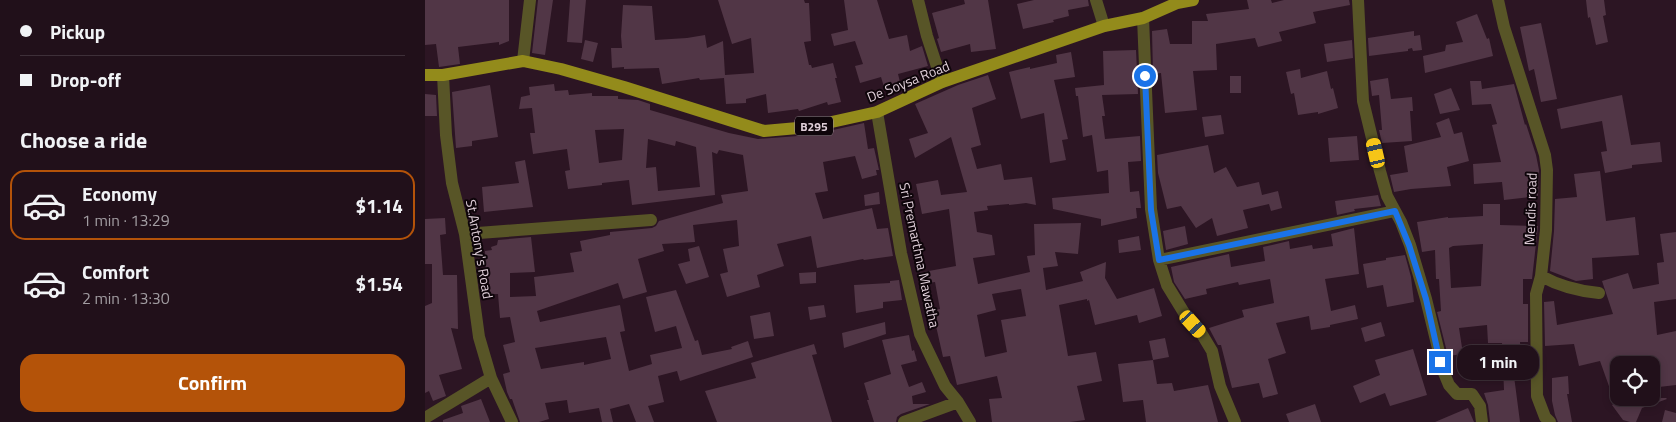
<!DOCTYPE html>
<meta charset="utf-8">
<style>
:root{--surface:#21101a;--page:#2d1e27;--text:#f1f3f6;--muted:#a29da2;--line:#3e3039;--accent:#b45309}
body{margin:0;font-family:"Titillium Web",sans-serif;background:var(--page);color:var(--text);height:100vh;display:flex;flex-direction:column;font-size:19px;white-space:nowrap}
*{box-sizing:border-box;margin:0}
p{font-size:16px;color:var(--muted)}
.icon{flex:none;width:28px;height:28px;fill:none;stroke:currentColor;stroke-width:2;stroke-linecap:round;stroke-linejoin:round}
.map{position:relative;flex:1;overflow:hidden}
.sheet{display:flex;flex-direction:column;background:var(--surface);width:425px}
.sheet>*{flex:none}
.hud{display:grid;align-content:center;height:110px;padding:0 20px;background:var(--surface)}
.tools{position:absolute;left:1185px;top:356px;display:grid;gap:10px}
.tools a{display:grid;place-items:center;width:50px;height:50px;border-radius:10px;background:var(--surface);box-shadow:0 2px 8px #0003,0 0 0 1px var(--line);font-size:25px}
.end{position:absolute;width:22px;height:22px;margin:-11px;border:6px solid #1a73e8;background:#fff;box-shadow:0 0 0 2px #fff}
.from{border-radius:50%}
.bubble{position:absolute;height:35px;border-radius:15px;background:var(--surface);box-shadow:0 2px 8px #0003,0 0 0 1px var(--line);font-size:16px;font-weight:700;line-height:35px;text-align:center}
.car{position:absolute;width:15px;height:30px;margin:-15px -8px;border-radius:6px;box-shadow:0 0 4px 1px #0007;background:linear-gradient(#f5c518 24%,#345 0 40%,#f5c518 0 76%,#345 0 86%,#f5c518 0)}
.hud b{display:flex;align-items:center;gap:18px;height:48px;font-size:19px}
.hud b+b{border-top:1px solid var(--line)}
.hud i{width:12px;height:12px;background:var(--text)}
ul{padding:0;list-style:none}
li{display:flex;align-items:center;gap:15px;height:70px;margin:0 10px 8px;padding:0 10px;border:2px solid transparent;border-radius:15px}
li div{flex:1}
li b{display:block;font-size:19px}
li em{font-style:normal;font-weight:700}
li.selected{border-color:var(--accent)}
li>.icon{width:45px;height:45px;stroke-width:1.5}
h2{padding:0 20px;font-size:22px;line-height:60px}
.primary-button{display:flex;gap:10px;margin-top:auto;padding:10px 20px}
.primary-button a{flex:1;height:58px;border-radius:15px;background:var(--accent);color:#fff;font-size:20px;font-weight:700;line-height:58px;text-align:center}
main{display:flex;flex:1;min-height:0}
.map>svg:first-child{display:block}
.building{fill:#513646;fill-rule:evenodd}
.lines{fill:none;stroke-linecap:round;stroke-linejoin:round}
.minor{stroke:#585527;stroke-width:12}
.primary{stroke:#938b1b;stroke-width:12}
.route{stroke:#1a73e8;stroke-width:6}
.labels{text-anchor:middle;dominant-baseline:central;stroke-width:4;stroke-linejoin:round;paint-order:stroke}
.shield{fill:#0e050a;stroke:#a0929a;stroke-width:1}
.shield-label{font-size:12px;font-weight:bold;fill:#dfced8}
.street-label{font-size:14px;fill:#dfced8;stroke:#0e050a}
</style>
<main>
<section class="sheet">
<div class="hud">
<b><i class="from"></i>Pickup</b>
<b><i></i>Drop-off</b>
</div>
<h2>Choose a ride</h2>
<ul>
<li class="selected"><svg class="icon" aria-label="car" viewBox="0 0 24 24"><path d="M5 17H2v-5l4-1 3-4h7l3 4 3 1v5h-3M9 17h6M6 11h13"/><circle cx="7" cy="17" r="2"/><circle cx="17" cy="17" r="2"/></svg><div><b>Economy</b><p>1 min · 13:29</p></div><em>$1.14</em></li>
<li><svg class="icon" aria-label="car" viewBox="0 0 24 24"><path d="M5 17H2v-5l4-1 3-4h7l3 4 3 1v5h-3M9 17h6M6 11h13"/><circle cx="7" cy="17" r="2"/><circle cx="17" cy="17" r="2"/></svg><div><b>Comfort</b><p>2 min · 13:30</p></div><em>$1.54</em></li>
</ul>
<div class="primary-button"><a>Confirm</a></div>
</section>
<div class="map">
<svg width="1251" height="422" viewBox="0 0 1251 422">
<rect width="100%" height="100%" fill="#2c1523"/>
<path class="building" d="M0,0h84v41l-10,4v-3l-41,5 2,17 -21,3 -3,-23 -11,1z
M113,0h15l-8,55 -13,-2z
M145,0h16l-4,43 -15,-1z
M293,0h86l1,3h4l2,38 -7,1 5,23h2l1,3 21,-5 4,15h-2l6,24 -13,3 -1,-3 -28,9 -1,-2 -30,4 -2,-19 -20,5v4l-20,1 -2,-26 -24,2 -1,-2 -37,6 -3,-16 -35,1v-2l-12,1 -1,-20h11l-1,-12 2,-31 29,1 3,34 32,-2 18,-3 2,13 16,-7 2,34 29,-2 -3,-35 -19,6z
M419,0h33l12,39 18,-4 3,16 12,-5 6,20 -30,8 2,8 -16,5 -3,-10 -21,6 -5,-17 8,-2 -8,-23 -21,5 -3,-12 17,-4z
M539,0h24l8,49 -25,3 -1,-8 -29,8 -4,-13 2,-1 -7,-25 33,-9z
M609,0h54l1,6 -21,4 1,6 -16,4 1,2 -31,7 -6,-25z
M822,0h24l1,3 12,-3h65l1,5 -37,7 3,11 -37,9 3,9 -24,6 -3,-9 -39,6 1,26 -24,1 4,39 -32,3 -4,-40 -8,1 -1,-43 15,-2 3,15h22v-23h16l-2,-7 43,-5z
M1161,0h18l2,15 -3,1 5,26 -12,3 -6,-28 -2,1z
M1052,14l10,25 2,-1 4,18 -68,17 -2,-17 22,-5 1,-6 17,-3 -7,-20z
M1116,23l16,76 -16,3 -7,-33 -5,2 -9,-44z
M989,31v5l6,-1 2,15 -9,1 -1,-3 -4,1v2l-39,5 -1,-18z
M160,40l13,3 -5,19 -12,-3z
M927,40l1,18 -26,4 -3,-18z
M711,50l2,44 -36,1 3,21h-3l3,23 35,-3 1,25 -13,1 2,30 9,-1 2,17h-5l1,10 -36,8v-7l-48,-10 -1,-11 57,-5 -1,-23 -11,2 -5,-37 -9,2 -5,-41h-2l-1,-8 29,-3 -1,-34z
M646,52l4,25 -21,3 14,59 -6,1 4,20 -16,3 -6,-50 -23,6 -12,-47 21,-5v2l27,-6 -1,-8z
M875,69l1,9 26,-7 4,18 2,-1 5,20 -20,6v-2l-20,3 -4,-22 -3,1 -5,-22z
M563,75l8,24 -24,9 9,37 -10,3 6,21 24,-5 3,16 28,-3 4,28 -10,-2 -17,2v-1l-22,2 1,4 -14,2 3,20 15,3 3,20 -22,3 5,26 52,-12 -3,-16 8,-1 -1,-31 47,-1 -3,31 -23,-2 3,14 -15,2 3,22 37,-9 -3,-9 26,-10 -1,16 12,21 37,-11 8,28 -23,7 -2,-8 -42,10 -6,-25 -2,1v-2l-28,6 9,51 28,-4 6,29 -25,5 8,34 -15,2h-78l-3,-23 13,-1 -5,-22 -40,9 -7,-29 -7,1 -7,-31 -6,1 -4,-16 14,-2 -5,-27 -14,2 -3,-11 38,-7 -7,-57 -27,5 -6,-30 22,-4 3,15 26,-3 -16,-55 -36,21 -6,-19 19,-6 -13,-29 43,-19zM596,289l5,27 -25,4 6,32 -22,5 -8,-42 19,-5 -4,-16z
M805,76h11v17h-11z
M963,78l3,21 21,-2 1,14h-3l2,30 -30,2 -3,-13h3l-3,-35 -7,1 -2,-15z
M1045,81h11l1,8 32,-5 11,41 1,-1 10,31 3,15 -1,26 -34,4 -2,-18 -28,2 -1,-20 28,-2 -9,-37 5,-1 -6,-20 -19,1z
M129,84l1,7 13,-1 1,5 23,-2v3h26v3l20,1 12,4v6l79,23 29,6 53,-4 53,-12 4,26 6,-1 5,22h-3l1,5 -15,4 -7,-23 -32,6 5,29 -13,2 8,26 49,-11 5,21 11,-1 5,28 -29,4 -1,-1 -46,9 -6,-32 -34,8 7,22 -27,9 3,12 -33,10 -7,-23 8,-2 -5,-23 16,-3 -2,-26 -44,5 2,17 -33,2 2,7 -26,8 9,33 -24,7 -5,-16 -81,28 3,11 80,-17 5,26 -5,1 9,39 23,-7 -2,-9 32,-7 -6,-22 -21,6 -9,-35 30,-7 19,51 3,-1 4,15 30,-6 -1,-2 17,-6 5,16 -73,24 -3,-10 -19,5 6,26 -16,4 6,16h-18l-7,-18 -19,5 3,13h-11l-3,-14 -30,5 -2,-13 -22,3 4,16 -10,3h-19l-8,-23h-2l-3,-7 -4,-18 7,-2 -7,-27 12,-3 -5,-25 -10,1 -2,-24h-16l1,-18h3l-1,-25 7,-1 -1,-3 6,-2 1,-5 33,-3 4,35 -25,1v24l26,-1 -2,-19 40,-5 -4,-19 12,-2 -2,-10 30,-6v-3l42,-4 4,-2 3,-5 64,-18 -2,-8 27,-4 -5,-36 -24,-5 -2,4 -5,-2 3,43 -83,10 -3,-25 -27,3v2l-34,4 -3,-18 5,-1 -3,-21 -34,5 -3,-21h5l-3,-25 -13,1 2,-12 9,-2 -1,-8zM199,129l-2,31 -23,3 -4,-33zM223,139l27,7 1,-5 20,6 4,40 -42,4 -2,-24 -10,1zM181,337l5,22 -27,6v-3l-43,7 -6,-21z
M65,85l8,52 -26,4v5l-16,2 -4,-56z
M1026,88l9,22 -20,4 -6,-20z
M0,94l11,1 1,21h-12z
M1197,95l9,50 29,-3 2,20 -30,3v3l-27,5 -4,-21 6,-1 -5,-30 -41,8 -4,-20z
M796,115l3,19 -19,3 -3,-20z
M1024,118l5,16 8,-2 7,29 -22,6 4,19 -40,3 -17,3 -4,-17 18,-3 -4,-26 37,-9 -5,-14z
M932,136l2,24 -29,2 -2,-24z
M783,145l6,28 12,-6 11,20 22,-5 3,13 16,-4 4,17 -11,3 -2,-7 -26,6 5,18 -31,8 -5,-18 -16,10 -15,-22 -14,3 -9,-36 -1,-18z
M100,160l8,47 -49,5 -2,-25 37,-4 -4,-21z
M1175,171l6,50 29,-4 4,38 -47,3 1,21 -17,2 -26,-10 4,-40 1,-32 22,-2 -3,-23z
M454,192l1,12 -15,2 -1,-11z
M953,195l3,11 -27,3 1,2 -18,4 -2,-14z
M1058,204h17v21l38,1 -6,53h-9v25h5v38h-8l2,33 -8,1 6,46h-30l-2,-17 -4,-12 20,-3 -2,-47h-14l-1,-18 -28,3 4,26 -15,2 -11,-44 4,-1 -2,-32h-3l-1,-29 -13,2 -5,-30 31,-5v1l35,-2zM1058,244l-2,42 -30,2 -2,-40 4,-2z
M20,218l1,16 -6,1 3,40h14l1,54 -7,-1 11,41 -23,6 7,21 -13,5 -4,-10 -4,2v-87l7,-3v-39h-7v-45z
M760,226l3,18 -22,6 -3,-19z
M929,228l5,46 -34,5 6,32 24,-6 3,14 -28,6v2l-19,3 -2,-14 -33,7 10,30 -18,6 10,35 -15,4 -4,-15 -27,5 -11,-43h-3l-9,-17 35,-11 -2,-7 32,-7 -4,-24 -31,6 -1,-3 -32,7 1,5 -22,5 -11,-17 -3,-15 58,-13 2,13 34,-6 -2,-14 26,-6 1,8 22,-4 1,4 20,-3 -2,-12z
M1251,232v67l-22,3 3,33 19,-4v54l-17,2 -3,-22h-37v33h47l1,1 -25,9 -6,14h-6l-7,-2 -11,-15 3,-2 -15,-42 -21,5 -5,-22 -29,2 -1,-44 10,-1 3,24 56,-11 -11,-33 26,-8 5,16 26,-5 -2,-21 7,-1 -4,-28z
M714,236l2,14 -22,3 -1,-13z
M274,246l10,31 -23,7 -8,-20 12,-3 -2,-12z
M980,255l6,22 3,25 -27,5 -4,-22 -16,3 -4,-24 23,-4v-2z
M391,272v11l-16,1 -1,-11z
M474,280l3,20 -19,2v6l-27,5 -2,-28 36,-2v-2z
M399,305l2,12 -16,3 -2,-13z
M345,312l4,24 -20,3 -4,-23z
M460,322l1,12 -42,14 -2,-15z
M956,322l4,14 -20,6 -4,-14z
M484,335l3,16 2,-1 3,11 -16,4 8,22 13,-5 4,10 -14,4 1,8h17l-29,10 -4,3 -1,5h-22l-7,-22h2l-5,-17 27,-9 -9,-34z
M740,338l4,19 -16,3 4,24 15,-1 2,8 34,-6 10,37h-72l-3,-22 -20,2 -5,-38 35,-4 -4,-19z
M389,344l3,10 -5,1 20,67h-115l-12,-31 51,-13 -5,-15z
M988,349l14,46 -37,11 -5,-13 -25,10 -7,-17 27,-11 -5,-15z
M1143,376l1,18h-2l5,28h-14l-3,-7 -3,-14v-23z
M56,399l9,23h-47v-2l20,-7 -2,-7z
M890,404l6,18h-32l-3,-8z
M1043,408l6,14h-39z
M1240,410l11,3v9h-14z"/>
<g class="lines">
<path class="minor" d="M493,0l9,36 15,46
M671,0l8,26
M933,0l5,101 17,70 7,25 14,26 9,23 16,54 18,74 5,12 8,9h15l8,12 2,16
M1073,0l6,27 41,128 2,15 -1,60 -5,46 -5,18 1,102 8,21 5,5
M718,18l8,191 8,51 8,25 19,31 14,15 12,20 8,35 15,36
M98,61l7,-61
M18,75l3,60 6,48 13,51 14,103 12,41 21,44
M452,112l24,141 19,81 25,52 13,16 12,20
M40,234l186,-14
M734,260l236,-49
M1116,276c18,10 37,15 58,17
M0,418l66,-40
M479,422l54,-20"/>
<path class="primary" d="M0,75h18l80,-14 38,8 63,18 140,44 45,-4 68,-15 65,-30 162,-56 39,-8 34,-15 16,-3"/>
</g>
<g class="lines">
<path class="route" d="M720,76l6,134 8,50 236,-49 14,34 17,54 14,63"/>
</g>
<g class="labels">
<rect class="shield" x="370" y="116.5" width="38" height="19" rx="4"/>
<g class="shield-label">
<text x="389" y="126">B295</text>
</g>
<g class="street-label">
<text transform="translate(483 81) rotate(-22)">De Soysa Road</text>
<text transform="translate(1105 209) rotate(-88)">Mendis road</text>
<text transform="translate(55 249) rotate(80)">St.Antony's Road</text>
<text transform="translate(495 255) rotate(78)">Sri Premarthna Mawatha</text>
</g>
</g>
</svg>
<div class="tools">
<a><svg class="icon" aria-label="locate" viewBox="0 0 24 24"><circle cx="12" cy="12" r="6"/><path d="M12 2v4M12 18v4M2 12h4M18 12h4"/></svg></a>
</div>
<i class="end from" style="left:720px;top:76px"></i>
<i class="end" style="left:1015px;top:362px"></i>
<div class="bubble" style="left:1032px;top:345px;width:82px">1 min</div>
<i class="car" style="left:951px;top:153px;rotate:347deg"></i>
<i class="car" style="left:768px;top:324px;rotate:138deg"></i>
</div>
</main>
